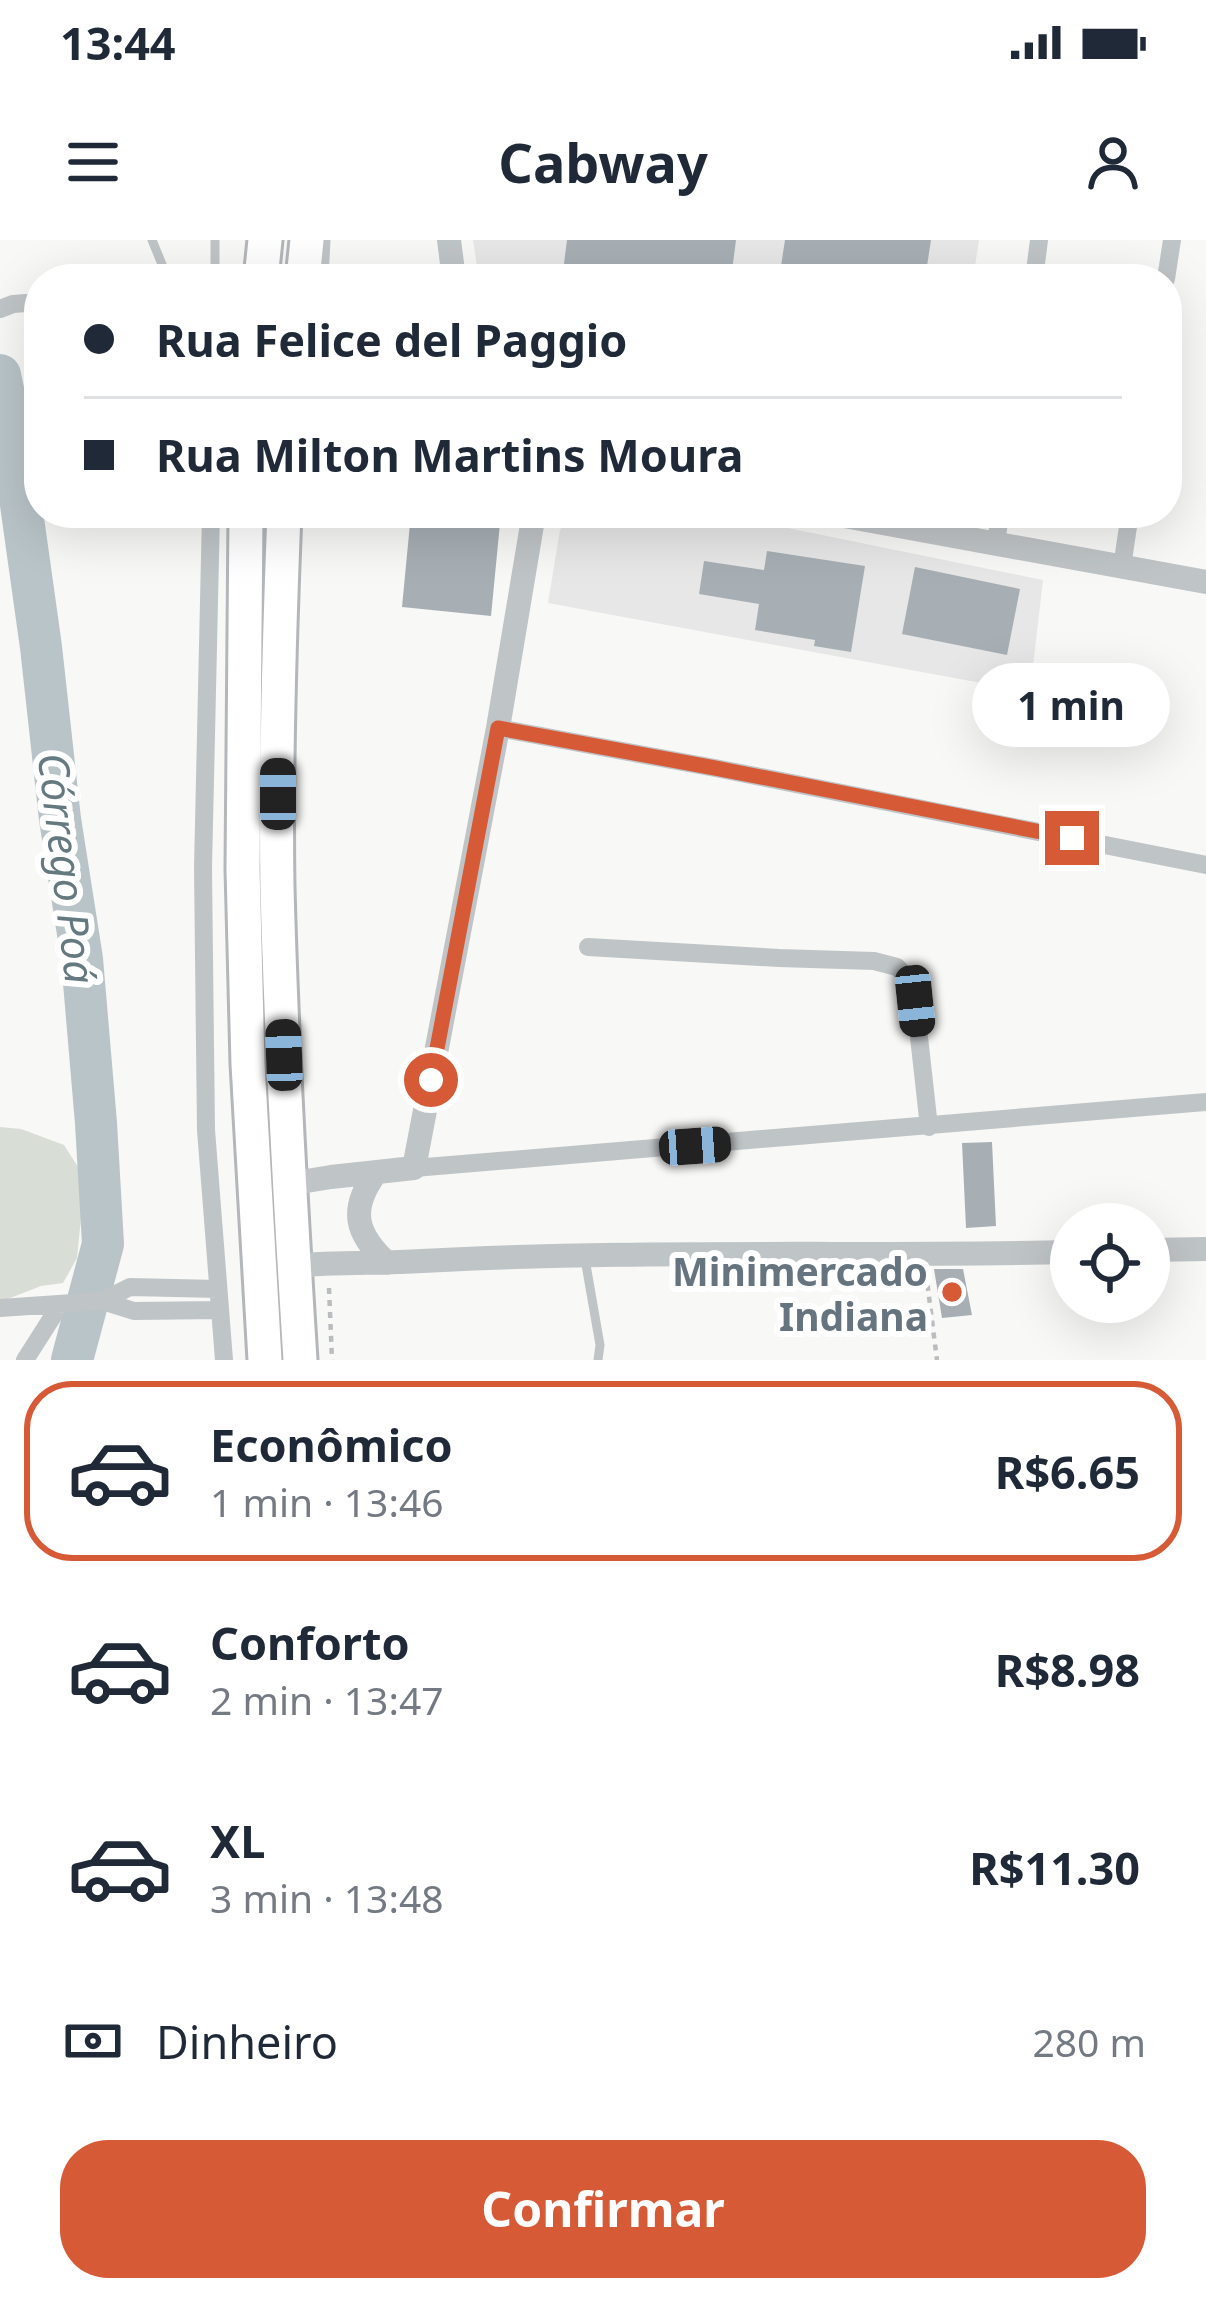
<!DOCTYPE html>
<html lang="pt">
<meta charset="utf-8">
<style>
:root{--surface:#fff;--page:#f2f2f3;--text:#1f2937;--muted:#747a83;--line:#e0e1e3;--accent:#d75a36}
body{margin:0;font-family:"Noto Sans",sans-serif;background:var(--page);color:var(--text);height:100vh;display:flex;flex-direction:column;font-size:45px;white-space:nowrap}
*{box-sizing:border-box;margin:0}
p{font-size:39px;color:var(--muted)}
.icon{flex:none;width:66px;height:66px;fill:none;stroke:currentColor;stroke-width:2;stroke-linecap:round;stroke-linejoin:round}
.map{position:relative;height:1120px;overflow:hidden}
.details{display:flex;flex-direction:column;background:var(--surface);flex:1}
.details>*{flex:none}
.top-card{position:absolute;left:24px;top:24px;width:1158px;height:264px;border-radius:48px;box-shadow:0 12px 48px #0002;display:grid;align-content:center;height:264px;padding:0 60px;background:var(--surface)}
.buttons{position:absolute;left:1050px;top:963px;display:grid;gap:24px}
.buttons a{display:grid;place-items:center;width:120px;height:120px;border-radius:50%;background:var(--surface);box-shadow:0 12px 48px #0002;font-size:60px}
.end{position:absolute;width:54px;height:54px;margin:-27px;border:15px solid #d75a36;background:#fff;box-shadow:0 0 0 6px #fff}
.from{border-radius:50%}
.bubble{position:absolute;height:84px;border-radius:42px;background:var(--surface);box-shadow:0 12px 48px #0002;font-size:39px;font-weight:700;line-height:84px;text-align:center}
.car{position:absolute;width:36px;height:72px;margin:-36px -18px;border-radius:15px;box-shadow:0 0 9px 3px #0007;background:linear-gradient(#222 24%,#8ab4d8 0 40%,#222 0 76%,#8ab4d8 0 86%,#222 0)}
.top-card b{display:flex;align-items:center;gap:42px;height:114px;font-size:45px}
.top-card b+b{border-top:3px solid var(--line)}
.top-card i{width:30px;height:30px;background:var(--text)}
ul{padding:21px 0 0;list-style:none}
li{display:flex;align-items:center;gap:36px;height:180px;margin:0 24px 18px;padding:0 36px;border:6px solid transparent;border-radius:48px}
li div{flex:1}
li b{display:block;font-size:45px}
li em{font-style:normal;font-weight:700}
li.active{border-color:var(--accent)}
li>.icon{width:108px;height:108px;stroke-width:1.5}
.pay{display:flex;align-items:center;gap:30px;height:132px;padding:0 60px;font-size:45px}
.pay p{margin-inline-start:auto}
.action{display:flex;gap:24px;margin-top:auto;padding:24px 60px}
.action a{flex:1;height:138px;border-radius:48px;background:var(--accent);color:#fff;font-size:48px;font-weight:700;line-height:138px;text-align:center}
.status{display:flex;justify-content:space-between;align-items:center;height:84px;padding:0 60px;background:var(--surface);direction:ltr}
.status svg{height:33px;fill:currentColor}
header{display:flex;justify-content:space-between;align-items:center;height:156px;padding:0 60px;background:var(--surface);font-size:54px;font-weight:700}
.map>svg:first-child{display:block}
.built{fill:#e6e7e6}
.green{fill:#d8ddd5}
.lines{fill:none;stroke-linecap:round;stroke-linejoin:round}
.river{stroke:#b9c4c8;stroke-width:42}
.building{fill:#a7afb4}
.motorway-casing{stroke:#b3b7ba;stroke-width:39}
.path{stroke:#babdbf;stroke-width:4.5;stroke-dasharray:6 6;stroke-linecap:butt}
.service{stroke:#bfc4c7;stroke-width:9}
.minor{stroke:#bfc4c7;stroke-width:18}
.tertiary{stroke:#bfc4c7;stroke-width:24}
.motorway{stroke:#fff;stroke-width:33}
.route{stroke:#d75a36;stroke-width:15}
.poi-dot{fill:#d75a36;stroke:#fff;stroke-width:4.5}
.labels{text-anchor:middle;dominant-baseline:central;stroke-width:12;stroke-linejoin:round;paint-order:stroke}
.poi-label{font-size:39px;font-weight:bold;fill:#65747e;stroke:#fff;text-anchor:end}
.water-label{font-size:42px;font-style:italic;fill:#657980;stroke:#fff}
</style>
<div class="status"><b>13:44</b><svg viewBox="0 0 49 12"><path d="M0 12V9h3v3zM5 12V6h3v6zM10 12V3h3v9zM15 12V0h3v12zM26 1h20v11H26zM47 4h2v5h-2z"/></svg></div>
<header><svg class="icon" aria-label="menu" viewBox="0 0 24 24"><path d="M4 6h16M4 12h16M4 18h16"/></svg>Cabway<svg class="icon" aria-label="person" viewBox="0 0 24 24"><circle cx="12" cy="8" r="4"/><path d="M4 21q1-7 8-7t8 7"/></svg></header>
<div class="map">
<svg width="1206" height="1120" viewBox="0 0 1206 1120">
<rect width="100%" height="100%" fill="#f8f8f6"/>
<path class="built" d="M473,0h506l-6,39h-494z
M570,273h144l329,67 -13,112 -482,-89 12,-73z"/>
<path class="green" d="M0,887l21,2 43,16 21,33 -8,80 -14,25 -22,3 -41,16z"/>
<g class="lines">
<path class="river" d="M0,135l9,44 32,228 19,172 22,140 14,164 7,121 -31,116"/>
</g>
<path class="building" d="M567,0h169l-5,39h-169z
M785,0h146l-6,39h-146z
M411,273h90l-10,103 -89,-9z
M767,311l98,15 -14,86 -37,-6 1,-6 -60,-10 4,-26 -60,-10 5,-33 60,9z
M915,327l105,22 -13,66 -105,-21z
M992,902l4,84 -30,2 -4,-85z
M934,1029h29l9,46 -30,3z"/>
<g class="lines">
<defs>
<path id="motorway" d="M261,39l4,-39
M303,39l4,-39
M246,273l-3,356 5,195 17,296
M284,273c-5,124 -9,249 -7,374 4,158 13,315 23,473"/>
</defs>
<use href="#motorway" class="motorway-casing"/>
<path class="path" d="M926,1033l11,87
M329,1048l3,72"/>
<path class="service" d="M152,0l16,39
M215,39v-39
M324,39l2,-39
M585,1019l15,86 -2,15"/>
<path class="minor" d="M1034,39l5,-39
M1166,39l6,-39
M0,69l13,-5 26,-2
M211,273l-8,355 2,177 1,85 18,230
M996,305l4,-32
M1122,327l8,-54
M498,488l217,40 491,97
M588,707l191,11 95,3 23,6 10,10 8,24 14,126
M414,928l792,-66
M102,1061l28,-14 88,2
M0,1068l102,-7 32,10 85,-1
M25,1120l35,-55"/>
<path class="tertiary" d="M449,0l5,39
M828,273l378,69
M375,934c-26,36 -19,60 12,89
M288,944l43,-7 83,-9 84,-440 36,-215
M1149,1010l57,-1
M294,1026c43,-5 85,-2 128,-5 216,-12 433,-4 649,-9"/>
<use href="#motorway" class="motorway"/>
</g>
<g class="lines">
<path class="route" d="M431,840l67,-352 217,40 357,70"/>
</g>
<circle class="poi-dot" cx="952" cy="1052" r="12"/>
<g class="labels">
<g class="poi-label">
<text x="928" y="1030">Minimercado<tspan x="928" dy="45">Indiana</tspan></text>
</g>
<g class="water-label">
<text transform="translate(68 628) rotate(83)">Córrego Poá</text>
</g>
</g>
</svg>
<div class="buttons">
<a><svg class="icon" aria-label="locate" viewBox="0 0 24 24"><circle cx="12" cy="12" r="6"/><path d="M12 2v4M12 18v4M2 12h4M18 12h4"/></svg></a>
</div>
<i class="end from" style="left:431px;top:840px"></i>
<i class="end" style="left:1072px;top:598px"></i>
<div class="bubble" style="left:972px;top:423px;width:198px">1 min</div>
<i class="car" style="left:278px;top:554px;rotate:0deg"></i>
<i class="car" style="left:915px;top:761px;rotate:174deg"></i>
<i class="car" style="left:284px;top:815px;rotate:358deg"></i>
<i class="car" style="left:695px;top:906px;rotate:86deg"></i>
<div class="top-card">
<b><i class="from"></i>Rua Felice del Paggio</b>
<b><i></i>Rua Milton Martins Moura</b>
</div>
</div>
<section class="details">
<ul>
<li class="active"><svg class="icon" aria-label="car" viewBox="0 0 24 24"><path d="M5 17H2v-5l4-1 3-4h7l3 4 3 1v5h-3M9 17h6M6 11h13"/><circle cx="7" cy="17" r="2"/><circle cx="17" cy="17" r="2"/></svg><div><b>Econômico</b><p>1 min · 13:46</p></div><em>R$6.65</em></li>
<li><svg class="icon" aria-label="car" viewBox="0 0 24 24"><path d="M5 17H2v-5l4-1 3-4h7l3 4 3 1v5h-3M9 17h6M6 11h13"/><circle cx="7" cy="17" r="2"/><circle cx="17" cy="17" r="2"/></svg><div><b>Conforto</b><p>2 min · 13:47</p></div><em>R$8.98</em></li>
<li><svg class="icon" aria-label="car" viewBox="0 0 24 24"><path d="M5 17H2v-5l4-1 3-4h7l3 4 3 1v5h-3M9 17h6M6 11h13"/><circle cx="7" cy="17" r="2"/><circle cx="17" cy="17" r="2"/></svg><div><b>XL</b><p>3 min · 13:48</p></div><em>R$11.30</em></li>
</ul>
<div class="pay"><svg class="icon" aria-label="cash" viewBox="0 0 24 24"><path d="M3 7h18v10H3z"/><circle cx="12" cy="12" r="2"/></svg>Dinheiro<p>280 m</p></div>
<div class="action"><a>Confirmar</a></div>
</section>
